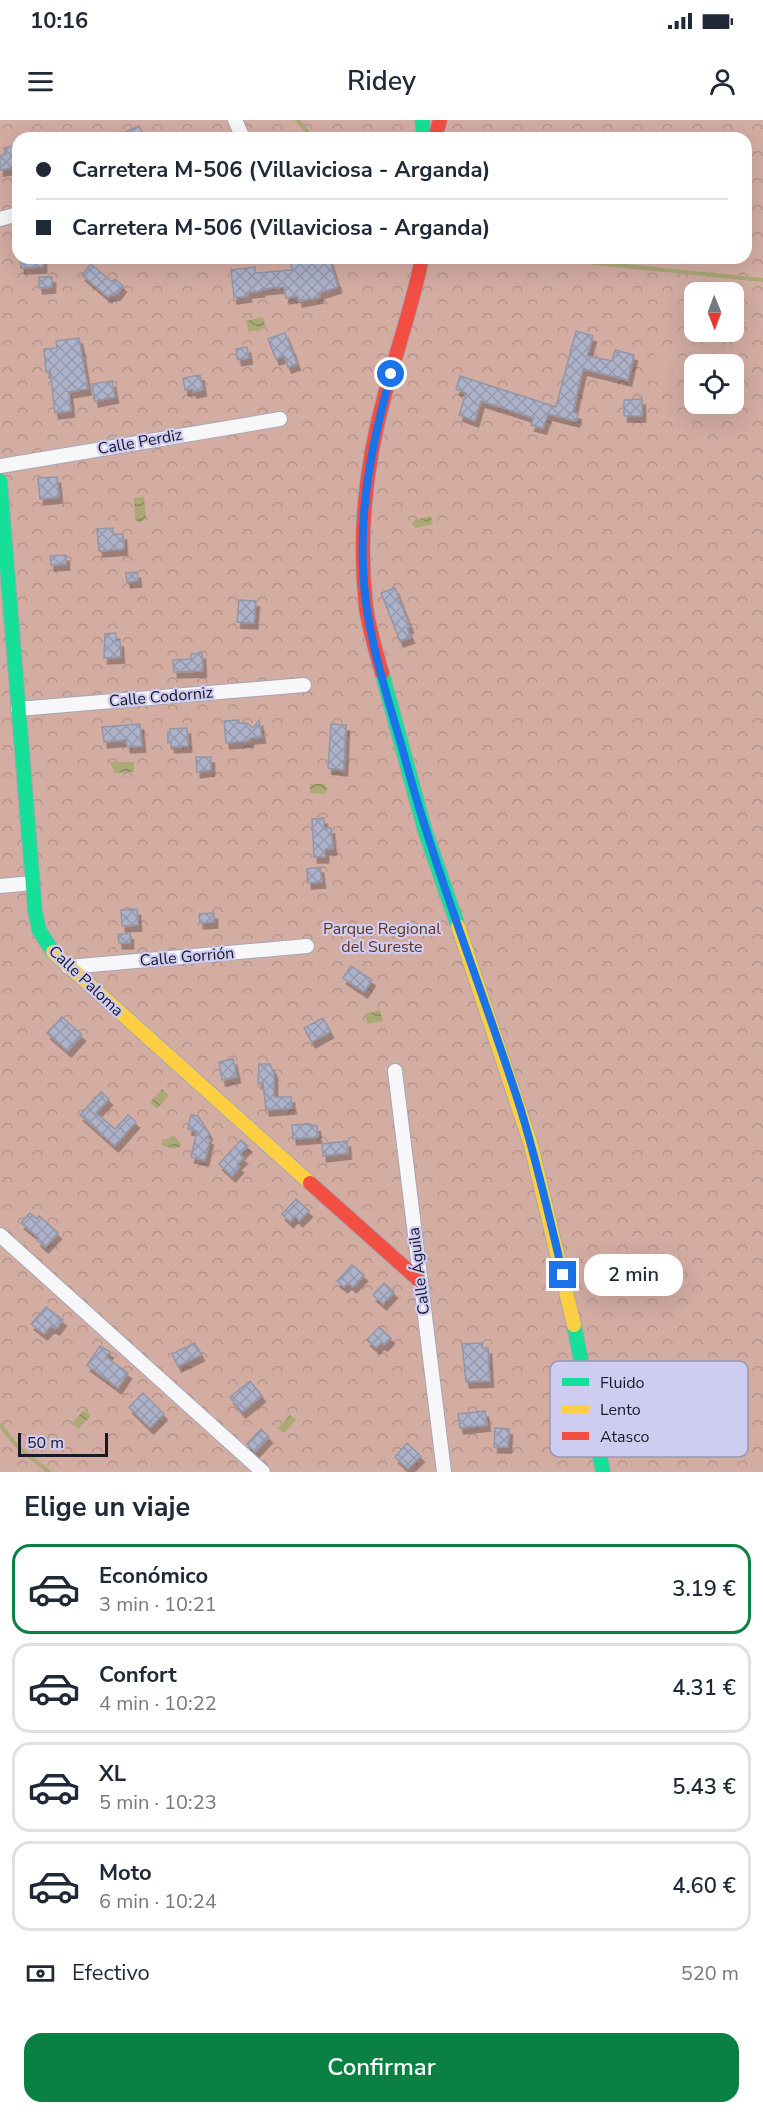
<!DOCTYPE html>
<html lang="es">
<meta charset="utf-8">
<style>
:root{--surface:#fff;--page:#f6f6f7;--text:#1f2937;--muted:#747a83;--line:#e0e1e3;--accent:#0b8043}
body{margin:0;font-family:"Nunito Sans",sans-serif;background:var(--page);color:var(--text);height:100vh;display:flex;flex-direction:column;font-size:22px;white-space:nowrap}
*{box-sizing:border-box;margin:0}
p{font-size:20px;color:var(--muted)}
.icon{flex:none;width:33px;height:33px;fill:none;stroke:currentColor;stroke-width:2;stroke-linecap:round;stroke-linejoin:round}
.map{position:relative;height:1352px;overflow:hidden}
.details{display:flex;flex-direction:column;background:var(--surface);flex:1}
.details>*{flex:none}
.top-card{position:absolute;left:12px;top:12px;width:740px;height:132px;border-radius:18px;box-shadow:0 6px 24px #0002;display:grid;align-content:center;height:132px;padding:0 24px;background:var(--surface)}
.needle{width:39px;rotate:179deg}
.fabs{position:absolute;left:684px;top:162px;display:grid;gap:12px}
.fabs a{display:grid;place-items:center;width:60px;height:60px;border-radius:12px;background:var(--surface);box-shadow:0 6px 24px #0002;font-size:30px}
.scale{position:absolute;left:18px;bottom:15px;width:90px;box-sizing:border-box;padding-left:6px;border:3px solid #191825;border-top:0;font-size:16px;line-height:21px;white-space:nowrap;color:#191825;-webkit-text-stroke:4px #cfccf2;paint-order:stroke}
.end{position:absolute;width:27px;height:27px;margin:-14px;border:8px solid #1a73e8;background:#fff;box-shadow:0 0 0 3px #fff}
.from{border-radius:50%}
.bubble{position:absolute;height:42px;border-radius:18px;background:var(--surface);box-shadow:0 6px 24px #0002;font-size:20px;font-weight:600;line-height:42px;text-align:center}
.top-card b{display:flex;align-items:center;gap:21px;height:57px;font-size:22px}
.top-card b+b{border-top:2px solid var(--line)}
.top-card i{width:15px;height:15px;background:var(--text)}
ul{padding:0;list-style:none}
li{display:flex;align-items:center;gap:18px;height:90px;margin:0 12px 9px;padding:0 12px;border:3px solid var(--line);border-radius:18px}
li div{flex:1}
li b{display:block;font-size:22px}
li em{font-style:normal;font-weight:600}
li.active{border-color:var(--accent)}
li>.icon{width:54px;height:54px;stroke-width:1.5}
h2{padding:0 24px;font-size:27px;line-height:72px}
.pay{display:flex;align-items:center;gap:15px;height:66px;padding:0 24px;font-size:22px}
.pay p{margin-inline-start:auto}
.primary-button{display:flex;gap:12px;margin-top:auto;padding:12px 24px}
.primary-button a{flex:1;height:69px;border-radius:18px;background:var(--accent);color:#fff;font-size:24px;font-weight:600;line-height:69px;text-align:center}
.status{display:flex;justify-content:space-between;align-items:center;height:42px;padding:0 30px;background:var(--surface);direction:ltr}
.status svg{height:16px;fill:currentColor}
header{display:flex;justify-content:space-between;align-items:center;height:78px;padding:0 24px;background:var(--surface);font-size:27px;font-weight:600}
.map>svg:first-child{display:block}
.park{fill:url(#park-crowns);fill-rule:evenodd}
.garden{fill:#d3aca2}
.water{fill:url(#water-waves)}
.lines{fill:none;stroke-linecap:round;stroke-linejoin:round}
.stream{stroke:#aba975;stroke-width:4}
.building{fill:url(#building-cross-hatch);stroke:#9496a6;stroke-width:1.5;filter:url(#shadow)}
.street-casing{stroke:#a7a6b5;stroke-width:16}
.fast-casing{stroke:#a7a6b5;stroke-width:16}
.slow-casing{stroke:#a7a6b5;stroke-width:16}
.jam-casing{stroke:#a7a6b5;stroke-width:16}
.street{stroke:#f7f7fa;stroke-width:14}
.fast{stroke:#16e098;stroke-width:14}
.slow{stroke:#ffcf43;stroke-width:14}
.jam{stroke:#f24e42;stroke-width:14}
.route{stroke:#1a73e8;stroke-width:8}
.labels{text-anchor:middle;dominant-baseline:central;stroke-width:4.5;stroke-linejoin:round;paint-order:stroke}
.street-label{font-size:16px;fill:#191825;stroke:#cfccf2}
.park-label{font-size:16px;fill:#673418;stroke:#cfccf2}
.key{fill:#cfccf2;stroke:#9896b4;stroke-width:1.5}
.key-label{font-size:16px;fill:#191825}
</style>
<div class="status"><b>10:16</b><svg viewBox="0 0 49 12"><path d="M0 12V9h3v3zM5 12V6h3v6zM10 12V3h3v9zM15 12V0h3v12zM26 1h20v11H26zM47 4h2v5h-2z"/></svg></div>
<header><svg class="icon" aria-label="menu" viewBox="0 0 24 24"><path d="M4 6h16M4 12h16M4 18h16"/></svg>Ridey<svg class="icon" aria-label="person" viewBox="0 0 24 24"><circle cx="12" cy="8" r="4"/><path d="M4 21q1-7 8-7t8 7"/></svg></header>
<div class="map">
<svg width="763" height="1352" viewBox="0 0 763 1352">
<defs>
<pattern id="park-crowns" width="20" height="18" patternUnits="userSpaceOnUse" patternTransform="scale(1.5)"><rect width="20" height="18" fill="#d3aca2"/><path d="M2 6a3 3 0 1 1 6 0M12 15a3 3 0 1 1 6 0" fill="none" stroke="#b5938b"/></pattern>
<pattern id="water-waves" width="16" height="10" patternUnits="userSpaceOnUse" patternTransform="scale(1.5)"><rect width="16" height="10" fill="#aba975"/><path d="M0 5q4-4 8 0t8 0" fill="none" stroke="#8a8960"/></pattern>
<pattern id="building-cross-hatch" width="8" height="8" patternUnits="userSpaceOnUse" patternTransform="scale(1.5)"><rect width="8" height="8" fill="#aeb2c9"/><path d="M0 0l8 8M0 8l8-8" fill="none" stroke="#9598ac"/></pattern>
<filter id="shadow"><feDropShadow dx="3.5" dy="6" stdDeviation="0" flood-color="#0004"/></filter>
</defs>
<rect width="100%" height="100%" fill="#c9c7dd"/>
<path class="park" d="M0,0h763v1352h-763zM18,18h728v120h-728zM694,172h40v40h-40zM694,244h40v40h-40z"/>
<path class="garden" d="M644 248a14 14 0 1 1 28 0a14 14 0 1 1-28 0Z"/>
<path class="water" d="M263,197l3,11 -17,4 -3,-11z
M144,377l2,21 -6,5 -5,-4 -1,-21z
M431,396l2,8 -17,4 -4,-3 2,-5z
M110,642h24v10l-19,1z
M310,664h14l2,2v6l-2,2 -14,-1z
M380,890l3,11 -16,3 -2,-10z
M162,969l7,6 -12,14 -7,-6z
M173,1015l3,2v3l5,3 -1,4 -6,2 -12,-4v-5l8,-2z
M84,1290l7,6 -13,13 -6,-6z
M290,1295l6,5 -12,13 -6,-5z"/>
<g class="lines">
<path class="stream" d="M297,0l16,18
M546,138l217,22
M0,1305l17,21 32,26"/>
</g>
<path class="building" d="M139,6l6,12h-34z
M18,25v22l-18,3v-14l6,-2 -2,-6z
M20,138h23v9l-22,1z
M290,138h39l9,29 -19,6 1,4 -21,4 -1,-5 -12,2 -2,-11 -23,2v2l-13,1v4l-14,2 -3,-28 24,-3v6l37,-3z
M91,144l21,18 3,-3 8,7 -6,8 -7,1 -2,2 -26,-22z
M39,157h13v10l-13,1z
M576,211l17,5 -6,20 25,5 3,-11 19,5 -6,25 -45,-11 -10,43 5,2 -2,7 -28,-7 -5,14 -12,-3 3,-7 -53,-17 -6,20 -16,-6 7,-22 -10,-4 4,-13 96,31z
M285,213l12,31 -9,3 -4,-11 -8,3 -8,-20z
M79,218l9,51 -19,3 2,19 -16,2 -5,-42 -4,1 -2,-23 13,-1 -1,-7z
M247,227l2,11 -11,2 -2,-11z
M200,255l3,15 -10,2v-3l-8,1 -2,-12z
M112,261l3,16 -20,4 -3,-17z
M642,279v17h-18v-16z
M57,357l2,20 -19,2 -2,-21z
M113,408v7l10,-1 1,15 -25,2 -2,-22z
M66,435v9l-15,1 -1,-9z
M137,452l1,9 -11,1 -1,-9z
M395,468l15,39 -3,1 4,9 -11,4 -19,-48z
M239,480l17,1 -2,22 -17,-1z
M116,513v8h4l1,16 -17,1 1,-24z
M202,533l1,18 -29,1 -1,-12 18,-1v-5z
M239,600v3h8l6,5 6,-8 3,17 -12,1v3l-24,2 -2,-22z
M140,604l2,22 -15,1 -1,-7 -22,2 -2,-15z
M331,604l15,1 -2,45 -16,-2z
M187,608l1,18 -17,1v-5l-3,1v-11h2v-3z
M196,637h15v13l-14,2z
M324,698v10h7l2,21h-8v8h-11l-2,-38z
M320,747l2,15 -14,1 -1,-14z
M137,789l1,16 -16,1 -1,-16z
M214,793v9l-14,1 -1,-9z
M118,814h12v9h-11z
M351,846l21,14 -8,12 -21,-14z
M62,897l20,18 -14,16 -21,-18z
M323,898l7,14 -18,10 -8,-14z
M233,939l4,18 -15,3 -3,-18z
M259,944h11l4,9v24h17l1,11 -26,2 -3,-27h-5z
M101,972l8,7 -13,14 19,16 13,-14 8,7 -21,24 -35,-31z
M191,995l7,1 11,17 -2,5 3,1 -5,21 -14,-3 6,-26 -9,-2z
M305,1004l12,2 1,11 -25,2 -1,-14z
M241,1020l7,6 -8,9 4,3 -7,6 3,3 -8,9 -13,-12z
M347,1021l1,12 -25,3 -1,-12z
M296,1079l13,12 -10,10 -4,-5 -5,6 -8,-8z
M30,1093l7,6 2,-3 19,17 -13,14 -8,-7 2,-2 -18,-15z
M352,1145l12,10 -11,12 -5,-4 -4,4 -7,-6z
M384,1163l10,9 -11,12 -10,-9z
M46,1187l17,13 -7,9 -5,-3 -7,8 -13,-10z
M379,1207l12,11 -7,7 -3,-2 -5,5 -9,-8z
M195,1223l6,12 -23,11 -6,-12z
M482,1223v5h6l2,33 -24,1 -4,-38z
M100,1226l10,6 -4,5 22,16 -10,15 -31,-23z
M250,1261l12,15 -20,16 -12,-15z
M143,1273l21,21 -14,14 -21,-21z
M485,1291l2,14 -27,3 -2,-14z
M495,1308l14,1 -1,18h-14z
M261,1309l8,8 -14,15 -8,-8z
M407,1323l14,13 -13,13 -13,-12z"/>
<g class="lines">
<defs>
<path id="street" d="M235,0l8,18
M0,99l18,-5
M0,346l280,-47
M18,589l286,-24
M0,766l32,-3
M68,847l239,-21
M395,951l49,401
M0,1115l263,237"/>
<path id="fast" d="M422,0l2,18
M0,361l35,430 4,19 14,22
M382,553l43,158 33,95
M574,1205l29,147"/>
<path id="slow" d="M458,806l73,219 43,180
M53,832l257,231"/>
<path id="jam" d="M435,18l5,-18
M382,553c-6,-21 -13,-44 -16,-66 -8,-71 0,-144 19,-213 12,-45 28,-90 37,-136
M310,1063l110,98"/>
</defs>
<use href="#street" class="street-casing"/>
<use href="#fast" class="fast-casing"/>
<use href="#slow" class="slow-casing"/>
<use href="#jam" class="jam-casing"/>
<use href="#street" class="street"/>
<use href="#fast" class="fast"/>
<use href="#slow" class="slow"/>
<use href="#jam" class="jam"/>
</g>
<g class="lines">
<path class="route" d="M391,254c-18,64 -31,128 -28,194 2,62 23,124 40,183 32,121 79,237 117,356 17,55 30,112 43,168"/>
</g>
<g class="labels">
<g class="street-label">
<text transform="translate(140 322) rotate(-10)">Calle Perdiz</text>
<text transform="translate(161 577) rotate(-5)">Calle Codorniz</text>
<text transform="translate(187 837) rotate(-5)">Calle Gorrión</text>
<text transform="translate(86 861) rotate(43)">Calle Paloma</text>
<text transform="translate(419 1151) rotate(-97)">Calle Águila</text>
</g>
<g class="park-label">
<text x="382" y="809">Parque Regional<tspan x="382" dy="18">del Sureste</tspan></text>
</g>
</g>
<rect x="550" y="1241" width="198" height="96" rx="9" class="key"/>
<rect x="562" y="1258" width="27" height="8" fill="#16e098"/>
<rect x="562" y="1285" width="27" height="8" fill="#ffcf43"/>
<rect x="562" y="1312" width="27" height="8" fill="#f24e42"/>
<g class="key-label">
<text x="600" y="1268">Fluido</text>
<text x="600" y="1295">Lento</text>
<text x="600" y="1322">Atasco</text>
</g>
</svg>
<div class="fabs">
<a><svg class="needle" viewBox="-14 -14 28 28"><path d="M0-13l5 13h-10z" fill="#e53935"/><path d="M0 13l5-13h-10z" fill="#747a83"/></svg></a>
<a><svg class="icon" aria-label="locate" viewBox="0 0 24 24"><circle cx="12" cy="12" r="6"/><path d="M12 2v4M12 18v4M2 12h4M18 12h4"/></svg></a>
</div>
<div class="scale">50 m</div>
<i class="end from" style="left:391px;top:254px"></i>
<i class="end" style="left:563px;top:1155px"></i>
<div class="bubble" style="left:584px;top:1134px;width:99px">2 min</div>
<div class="top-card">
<b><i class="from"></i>Carretera M-506 (Villaviciosa - Arganda)</b>
<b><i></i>Carretera M-506 (Villaviciosa - Arganda)</b>
</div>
</div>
<section class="details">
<h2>Elige un viaje</h2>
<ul>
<li class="active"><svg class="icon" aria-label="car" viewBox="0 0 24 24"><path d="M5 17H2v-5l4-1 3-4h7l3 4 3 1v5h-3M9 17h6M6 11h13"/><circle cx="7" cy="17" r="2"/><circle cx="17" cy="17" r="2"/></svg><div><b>Económico</b><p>3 min · 10:21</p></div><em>3.19 €</em></li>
<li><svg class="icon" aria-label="car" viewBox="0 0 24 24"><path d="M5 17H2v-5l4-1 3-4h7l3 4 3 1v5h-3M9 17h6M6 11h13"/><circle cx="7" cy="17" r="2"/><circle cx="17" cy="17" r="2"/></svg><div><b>Confort</b><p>4 min · 10:22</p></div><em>4.31 €</em></li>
<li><svg class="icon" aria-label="car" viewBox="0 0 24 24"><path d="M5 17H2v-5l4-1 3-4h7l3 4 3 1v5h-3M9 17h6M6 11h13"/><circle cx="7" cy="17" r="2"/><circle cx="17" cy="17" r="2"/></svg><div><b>XL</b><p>5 min · 10:23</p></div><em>5.43 €</em></li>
<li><svg class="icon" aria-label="car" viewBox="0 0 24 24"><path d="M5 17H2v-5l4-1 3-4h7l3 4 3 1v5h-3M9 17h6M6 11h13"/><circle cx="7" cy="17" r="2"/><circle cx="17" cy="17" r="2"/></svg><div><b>Moto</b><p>6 min · 10:24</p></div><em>4.60 €</em></li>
</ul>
<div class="pay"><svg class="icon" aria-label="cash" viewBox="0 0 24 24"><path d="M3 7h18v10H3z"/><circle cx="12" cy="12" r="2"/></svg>Efectivo<p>520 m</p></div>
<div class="primary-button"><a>Confirmar</a></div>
</section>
